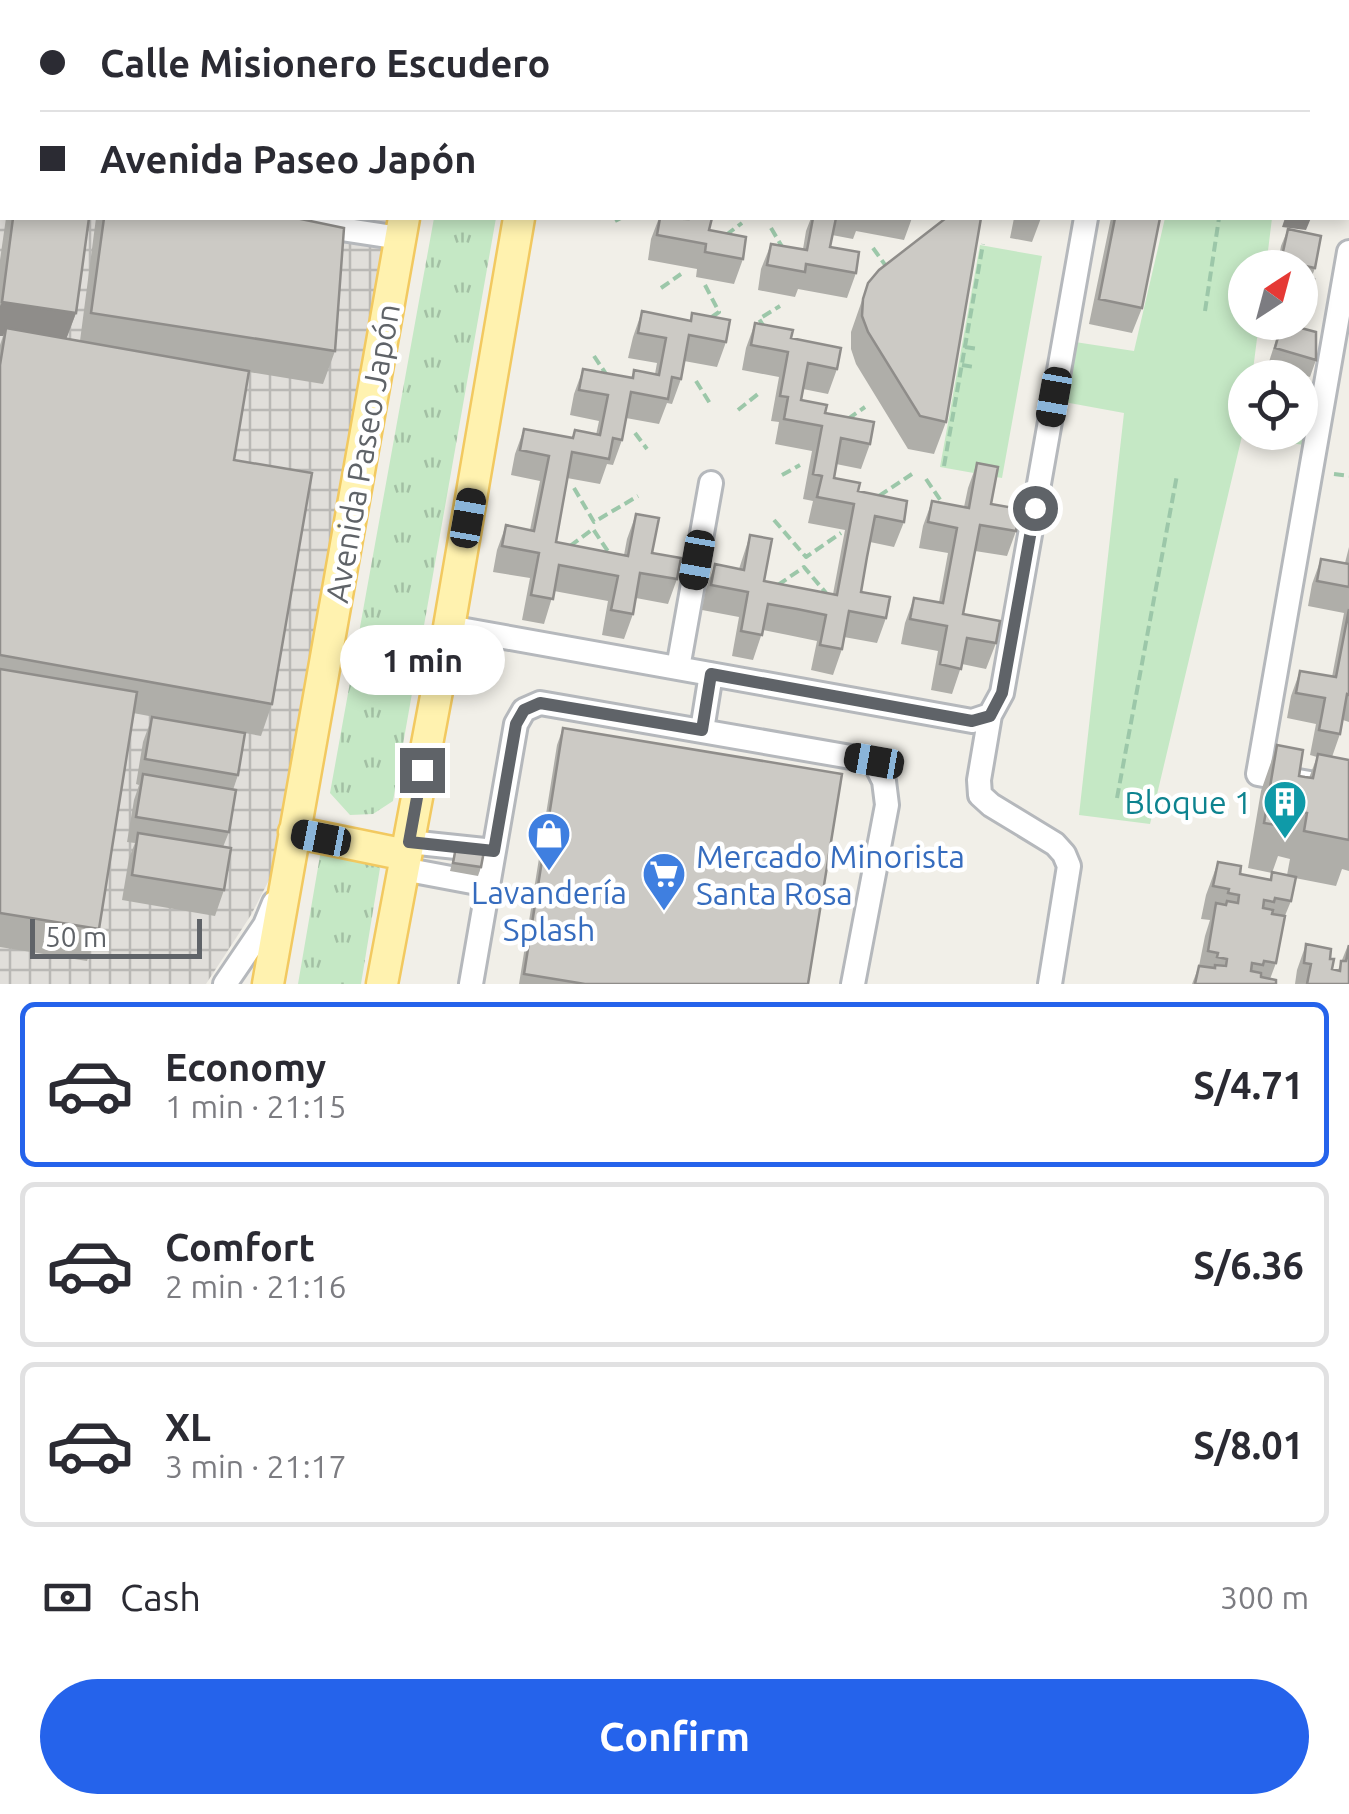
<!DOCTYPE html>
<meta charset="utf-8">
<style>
:root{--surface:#fff;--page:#f7f7f7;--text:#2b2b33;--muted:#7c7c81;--line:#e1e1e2;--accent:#2563eb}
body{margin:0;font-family:Ubuntu,sans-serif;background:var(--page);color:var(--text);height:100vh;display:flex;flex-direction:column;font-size:38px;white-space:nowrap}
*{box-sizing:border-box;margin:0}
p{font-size:32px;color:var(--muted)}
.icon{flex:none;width:55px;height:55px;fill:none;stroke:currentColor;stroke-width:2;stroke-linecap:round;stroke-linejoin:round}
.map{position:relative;height:984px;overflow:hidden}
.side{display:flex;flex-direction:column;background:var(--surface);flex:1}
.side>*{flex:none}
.banner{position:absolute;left:0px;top:0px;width:1350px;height:220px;box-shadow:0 5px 15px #0003;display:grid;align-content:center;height:220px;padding:0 40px;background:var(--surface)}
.needle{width:65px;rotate:36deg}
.tools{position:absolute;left:1228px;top:250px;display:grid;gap:20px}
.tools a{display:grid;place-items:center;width:90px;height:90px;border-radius:50%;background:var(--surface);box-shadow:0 5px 15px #0003;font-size:50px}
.scale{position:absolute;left:30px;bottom:25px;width:172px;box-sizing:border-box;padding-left:10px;border:5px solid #5f6368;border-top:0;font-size:28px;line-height:35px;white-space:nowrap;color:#5f6368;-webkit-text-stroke:8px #fff;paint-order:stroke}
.end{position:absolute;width:45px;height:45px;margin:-22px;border:12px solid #5f6368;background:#fff;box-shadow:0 0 0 5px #fff}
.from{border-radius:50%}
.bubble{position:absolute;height:70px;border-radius:35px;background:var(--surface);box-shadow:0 5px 15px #0003;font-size:32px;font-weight:700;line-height:70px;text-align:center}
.car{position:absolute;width:30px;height:60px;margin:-30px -15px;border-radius:12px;box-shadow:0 0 8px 2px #0007;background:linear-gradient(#222 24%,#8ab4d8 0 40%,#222 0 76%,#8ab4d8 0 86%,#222 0)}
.banner b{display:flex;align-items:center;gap:35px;height:95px;font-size:38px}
.banner b+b{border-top:2px solid var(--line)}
.banner i{width:25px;height:25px;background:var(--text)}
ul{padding:18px 0 0;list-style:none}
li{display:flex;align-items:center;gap:30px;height:165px;margin:0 20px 15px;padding:0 20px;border:5px solid var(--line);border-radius:15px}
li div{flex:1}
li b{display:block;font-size:38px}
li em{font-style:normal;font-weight:700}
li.active{border-color:var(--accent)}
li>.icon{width:90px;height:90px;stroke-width:1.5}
.pay{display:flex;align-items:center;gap:25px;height:110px;padding:0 40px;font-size:38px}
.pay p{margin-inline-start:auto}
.primary-button{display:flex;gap:20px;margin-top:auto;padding:20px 40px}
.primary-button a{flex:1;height:115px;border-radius:60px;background:var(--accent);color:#fff;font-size:40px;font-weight:700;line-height:115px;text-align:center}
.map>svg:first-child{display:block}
.industrial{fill:url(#industrial-grid)}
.grass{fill:url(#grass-tufts)}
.park{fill:#c5e8c5}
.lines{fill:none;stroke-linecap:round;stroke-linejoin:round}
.minor-casing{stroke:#b5b8bc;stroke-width:28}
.major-casing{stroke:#f2c960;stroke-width:35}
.path{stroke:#9cc7a9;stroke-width:4;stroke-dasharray:10 5;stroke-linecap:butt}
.minor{stroke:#fff;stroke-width:22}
.major{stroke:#fff2af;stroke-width:30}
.wall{fill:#afaea9}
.shaded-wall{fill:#8f8d8a}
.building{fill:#cccac5;stroke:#8f8d8a;stroke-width:2.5}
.route{stroke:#5f6368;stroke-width:12}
.labels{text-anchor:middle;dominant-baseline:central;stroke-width:9;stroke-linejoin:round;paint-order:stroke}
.street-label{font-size:32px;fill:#5f6368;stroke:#fff}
.culture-label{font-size:32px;fill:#0d838f;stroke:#fff;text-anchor:end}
.shop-label{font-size:32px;fill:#366cbe;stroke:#fff;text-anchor:start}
</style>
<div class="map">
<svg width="1349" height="984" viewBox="0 0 1349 984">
<defs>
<pattern id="industrial-grid" width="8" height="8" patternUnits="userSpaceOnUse" patternTransform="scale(2.5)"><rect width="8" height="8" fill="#e0deda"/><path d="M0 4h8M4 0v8" fill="none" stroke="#b9b8b5"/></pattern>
<pattern id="grass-tufts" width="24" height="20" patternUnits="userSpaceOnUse" patternTransform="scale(2.5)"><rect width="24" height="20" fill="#c5e8c5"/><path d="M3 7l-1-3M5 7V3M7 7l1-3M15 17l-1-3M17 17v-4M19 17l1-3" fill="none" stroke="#a3c0a4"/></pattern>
</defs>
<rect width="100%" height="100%" fill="#f1efe8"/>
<path class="industrial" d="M0,0h422v2h-420v216h388l-105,631 -34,66 -45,69h-206z"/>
<path class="grass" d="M434,218h62l-103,583 -20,13 -23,1 -20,-22z
M322,844l60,12 -21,128h-63z"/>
<path class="park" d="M1165,218h107l-6,49 -21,1v54l14,1 -6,47 33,7 -41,1v54h55v-51l16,3 -12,61 -62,-9 -92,388 -71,-9 45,-402 -60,-11 11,-60 59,9z
M980,245l62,11 -40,222 -62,-11z"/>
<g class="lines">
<defs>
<path id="minor" d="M331,0l15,2
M991,0l13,2
M797,2l1,-2
M269,218l131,20
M1349,252l-91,522 91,16
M449,627l523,94 18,-6
M678,668l33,-185
M702,730l9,-56
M409,842l85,9
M403,869l85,16
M225,984l40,-59 9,-22
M471,984l45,-260 8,-14 16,-7 334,58 10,20 3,24 -34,179
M1050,984l19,-118 -5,-12 -9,-10 -64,-39 -11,-10 -1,-15 11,-65 12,-22 84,-475"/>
<path id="major" d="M442,2v-2
M556,2v-2
M294,832l112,23
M268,984l136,-766
M382,984l67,-357 70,-409"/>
</defs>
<use href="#minor" class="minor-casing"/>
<use href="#major" class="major-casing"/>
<path class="path" d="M1260,2v-2
M615,221l6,-3
M771,228l13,22
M726,235l16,-12
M873,248l15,21
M705,285l14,27 -10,7
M661,288l20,-14
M1205,311l14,-93
M765,328l-6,-9 21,-13
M965,347l13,2
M594,356l14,21
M962,365l12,2
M696,381l15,24
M738,410l20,-16
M848,419l17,-12
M635,433l12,16
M944,466l39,-222
M1334,474l15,2
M782,475l18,-10
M926,479l17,25
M574,488l20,34 44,-26
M879,496l33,-22
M774,520l32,37 35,-24
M570,546l23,-17 18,27
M778,585l26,-18 22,26
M1117,798l60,-323"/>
<use href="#minor" class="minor"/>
<use href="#major" class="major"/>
</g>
<path class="wall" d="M598,0h186l-1,2h-185z
M6,218h83l-13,95 -10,26 14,2 16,-123h200l39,133 -12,33 -74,-12 -15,88 38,244 -11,32 -16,-3 -7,42 -5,15 -4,42 -6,15 1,43 -9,26 -93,-16 7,-42 6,-15 -8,-1 7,-42 5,-15 -3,-1 7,-42 9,-25 40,7 -59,-11 -34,216 -12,32 -87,-14v-602l3,-9h-3v-76z
M659,218h53l-3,12 34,29 -9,25 -38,-7 1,-8 -49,-9 3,-21z
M811,218h101l-8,22 -48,-9 -3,8 -21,-4 -2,12 26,26 -9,25 -49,-9 -3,8 -37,-7 3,-21 10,-25 32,5 3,-18z
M1014,218h27l-9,24 -22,-4z
M1111,218h49l-18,90 -10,25 -43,-9z
M1288,229l27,39 -4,11 -2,34 -6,16 13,31 -6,17 -42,-12 12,-38 -14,-2v-3h34v-54h-23l4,-22z
M868,283l78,139 -12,32 -26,-5 -52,-85 -5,-15v-17z
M642,311l48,10 2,-8 34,29 -9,25 -33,-6 -3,18 -9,25 -5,-1 -8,21 -33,-6 -4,22 -9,25 -6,-1 -7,20 -33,-6 -11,64 68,13 3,-16 9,-25 16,39 25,26 -9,25 -32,-6 -3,16 -9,25 -22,-4 6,-34 -54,-10 -10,33 -22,-4 8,-42 -37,-6 4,-22 9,-25 24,5 10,-49 -29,-6 4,-21 9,-25 48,9 3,-8 21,5 3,-14 -29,-6 4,-21 9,-25 48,9 3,-8 21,4 2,-11 -29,-5 5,-21z
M755,323l36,15 46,31 -9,25 -25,-5 -2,11 24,13 45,31 -9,25 -25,-5 -2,14 24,13 46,31 -10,25 -24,-5 -9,50 25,26 -9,25 -33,-6 -2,12 -9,26 -22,-5 6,-29 -29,-6 -25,-5 -10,30 -21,-4 7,-39 -37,-7 4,-21 9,-25 24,5 11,-34 14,46 69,13 12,-64 -37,-7 5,-22 -10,-2 9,-48 -37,-7 4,-22 -8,-1 8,-44 -37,-7 4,-22z
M977,463l14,41 25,27 -9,25 -32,-5 -12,63 33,29 -10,26 -24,-5 -10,30 -21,-4 7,-39 -37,-7 4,-21 9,-25 25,4 9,-49 -29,-5 4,-22 9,-25 32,6 4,-19z
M1349,547v175l-6,-2 -3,14 -8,23 17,3v111l-7,-2 -6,17 -41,-8 -4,23 -7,17 -8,45 -6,16 6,5h-84l7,-18 6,-30 5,-16 -9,-1 5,-24 12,-33 22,12 30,5 2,-7 15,3 3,-16 -12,-3 -6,17 -24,-5 13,-77 16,-46 22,31 10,2 8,-21 -7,-2 6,-31 -29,-6 4,-22 9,-25 32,6 12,-64 -36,-7 4,-22 9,-25 24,4z
M563,728l245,256h-289l38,-239z
M456,847l25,20 -3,9 -28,-5z
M1306,944l24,15 2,10 6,1 10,-25 1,39h-54l2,-14z"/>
<path class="shaded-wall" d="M1285,218h26l-5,12 -24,-3z
M2,302l74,11 -12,32 -58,-17 -3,8h-3v-30z"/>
<path class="building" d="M43,0h76l-1,2h-75z
M134,0h78l-1,2h-77z
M270,0h29l16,2h-46z
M632,0h23v2h-23z
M722,0h62l-1,2h-53z
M856,0h23l-1,2h-22z
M939,0h22v2h-22z
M1163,0h43v2h-44z
M1309,0h37v2h-38z
M13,218h76l-13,95 -74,-11z
M104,218h192l48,10 -9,123 -244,-38z
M660,218l29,1 1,-1h22l-3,12 37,7 -3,22 -38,-7 1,-8 -49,-9z
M813,218h23l-6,29 29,5 -3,21 -50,-9 -1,8 -38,-7 4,-21 36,6z
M946,218h35l-35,204 -26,-6 -52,-84 -6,-16 1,-17 5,-16 11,-13z
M1115,218h45l-18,90 -43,-9z
M1288,229l33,7 -6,32 -34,-7z
M1300,277l14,2 -5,34 -9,-1z
M642,311l49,10 1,-8 38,7 -4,22 -37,-7 -8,44 -9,-2 -4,22 -37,-7 -9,48 -9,-2 -4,21 -37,-7 -16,90 72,14 8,-42 23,4 -7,35 29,5 -4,21 -37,-6 -7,41 -22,-4 7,-34 -59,-11 -6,34 -22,-4 8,-42 -37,-7 4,-21 28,6 15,-75 -29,-6 4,-21 49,9 2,-8 25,5 8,-40 -29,-5 4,-21 50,9 1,-8 25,5 7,-37 -28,-5z
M755,323l38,7 -2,8 50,10 -4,21 -29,-6 -7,37 26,5 -2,8 49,9 -4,22 -29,-6 -7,40 26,5 -2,8 49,10 -3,21 -29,-6 -8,41 -6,35 29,5 -4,21 -37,-7 -7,38 -22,-4 6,-30 -29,-6 -29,-5 -6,31 -21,-4 7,-39 -37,-7 4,-21 29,6 6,-35 22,4 -8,42 73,14 17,-91 -37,-7 5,-21 -9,-2 9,-48 -38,-7 4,-22 -8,-1 8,-44 -37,-7z
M1282,323l34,9v28l-41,-12z
M6,328l243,43 -15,89 78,13 -40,231 -272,-49v-290z
M977,463l21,4 -7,37 29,5 -4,22 -36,-6 -17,89 37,7 -4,22 -29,-5 -6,31 -21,-5 7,-38 -37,-7 4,-21 29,5 14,-75 -29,-6 4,-21 37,7z
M1321,559l28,5v23l-32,-6z
M1349,609v86l-2,-1 -7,40 -21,-4 6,-32 -29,-5 4,-22 36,6z
M0,669l137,23 -38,237 -99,-16z
M152,717l93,16 -7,42 -93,-16z
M563,728l279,46 -34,210h-223l-61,-10z
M1277,745l26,5 -4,26 6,1 8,1 5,-24 31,6v80l-45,-9 3,-18 -16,-3 -3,17 -24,-4z
M143,774l93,16 -7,42 -93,-15z
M138,833l93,15 -7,42 -92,-15z
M456,847l28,4 -3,16 -28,-4z
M1218,862l23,4 -1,8 31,6 1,-8 24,5 -5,24 -16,-3 -1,4 -10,-2 -1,8 10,2 -1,4 13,2 -9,47 -12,-2 -1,4 -11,-2 -1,8 10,2v4l15,3v4h-81l4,-18 16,2v-3l11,1 1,-7 -10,-2 1,-4 -10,-2 8,-48 10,2 1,-4 11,2 1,-8 -11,-2 1,-4 -16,-3z
M1306,944l25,5 -1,10h4l-2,10 8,2 1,-10h5l3,-16v39h-42l4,-20 -7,-1z"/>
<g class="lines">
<path class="route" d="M422,770l-13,72 85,9 22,-127 8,-14 16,-7 162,27 9,-56 261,47 18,-5 12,-23 33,-185"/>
</g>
<defs>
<symbol id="building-pin" viewBox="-11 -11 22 30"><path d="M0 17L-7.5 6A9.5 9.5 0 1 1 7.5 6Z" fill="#0f9aa8" stroke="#fff"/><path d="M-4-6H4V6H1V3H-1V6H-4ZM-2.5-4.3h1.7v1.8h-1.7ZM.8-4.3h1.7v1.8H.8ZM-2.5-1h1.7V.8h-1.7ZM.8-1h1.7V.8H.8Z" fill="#fff"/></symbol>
<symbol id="shop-pin" viewBox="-11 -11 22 30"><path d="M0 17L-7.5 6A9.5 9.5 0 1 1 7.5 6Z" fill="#3f7fe0" stroke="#fff"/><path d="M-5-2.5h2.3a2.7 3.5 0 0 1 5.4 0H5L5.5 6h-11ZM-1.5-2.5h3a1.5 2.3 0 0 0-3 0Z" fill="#fff"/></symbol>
<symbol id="supermarket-pin" viewBox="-11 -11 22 30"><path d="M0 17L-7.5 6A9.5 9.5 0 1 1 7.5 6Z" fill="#3f7fe0" stroke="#fff"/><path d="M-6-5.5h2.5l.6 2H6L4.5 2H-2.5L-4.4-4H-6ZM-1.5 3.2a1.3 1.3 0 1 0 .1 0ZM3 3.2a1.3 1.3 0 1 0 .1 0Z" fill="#fff"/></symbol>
</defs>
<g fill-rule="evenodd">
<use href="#building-pin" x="1260" y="777" width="50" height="68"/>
<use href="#shop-pin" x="524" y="809" width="50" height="68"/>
<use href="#supermarket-pin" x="639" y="849" width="50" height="68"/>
</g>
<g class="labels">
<g class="street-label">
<text transform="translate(362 453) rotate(-80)">Avenida Paseo Japón</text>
</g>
<g class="culture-label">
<text x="1252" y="802">Bloque 1</text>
</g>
<g class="shop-label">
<text x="696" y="856">Mercado Minorista<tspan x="696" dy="37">Santa Rosa</tspan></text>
<text x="549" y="892" text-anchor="middle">Lavandería<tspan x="549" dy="37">Splash</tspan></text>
</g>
</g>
</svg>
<div class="tools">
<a><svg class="needle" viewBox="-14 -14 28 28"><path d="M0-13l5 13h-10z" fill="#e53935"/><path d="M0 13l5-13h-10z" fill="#7c7c81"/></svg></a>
<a><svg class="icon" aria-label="locate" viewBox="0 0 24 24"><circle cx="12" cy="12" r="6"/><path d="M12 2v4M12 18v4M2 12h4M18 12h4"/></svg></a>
</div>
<div class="scale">50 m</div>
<i class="end from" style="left:1035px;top:508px"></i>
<i class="end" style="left:422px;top:770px"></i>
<div class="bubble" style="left:340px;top:625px;width:165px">1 min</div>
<i class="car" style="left:1054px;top:397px;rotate:190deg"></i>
<i class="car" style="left:468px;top:518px;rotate:10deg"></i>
<i class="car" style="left:697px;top:560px;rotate:190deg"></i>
<i class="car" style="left:874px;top:761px;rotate:280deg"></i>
<i class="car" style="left:321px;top:838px;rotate:281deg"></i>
<div class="banner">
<b><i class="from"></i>Calle Misionero Escudero</b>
<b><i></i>Avenida Paseo Japón</b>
</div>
</div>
<section class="side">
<ul>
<li class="active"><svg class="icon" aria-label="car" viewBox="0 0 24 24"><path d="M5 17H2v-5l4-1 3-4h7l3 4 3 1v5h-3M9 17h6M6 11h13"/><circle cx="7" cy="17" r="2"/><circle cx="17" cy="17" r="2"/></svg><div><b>Economy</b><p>1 min · 21:15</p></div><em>S/4.71</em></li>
<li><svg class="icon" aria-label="car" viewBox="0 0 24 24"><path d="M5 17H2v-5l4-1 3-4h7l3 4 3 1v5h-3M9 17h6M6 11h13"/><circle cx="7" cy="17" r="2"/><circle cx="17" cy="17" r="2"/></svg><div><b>Comfort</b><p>2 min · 21:16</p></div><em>S/6.36</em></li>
<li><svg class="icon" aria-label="car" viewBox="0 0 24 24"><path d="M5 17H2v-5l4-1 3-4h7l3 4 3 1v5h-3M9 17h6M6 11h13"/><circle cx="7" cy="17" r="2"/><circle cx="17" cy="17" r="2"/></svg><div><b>XL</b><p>3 min · 21:17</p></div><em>S/8.01</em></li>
</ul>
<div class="pay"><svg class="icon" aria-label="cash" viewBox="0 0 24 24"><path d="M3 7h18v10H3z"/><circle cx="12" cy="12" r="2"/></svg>Cash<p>300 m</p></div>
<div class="primary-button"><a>Confirm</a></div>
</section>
